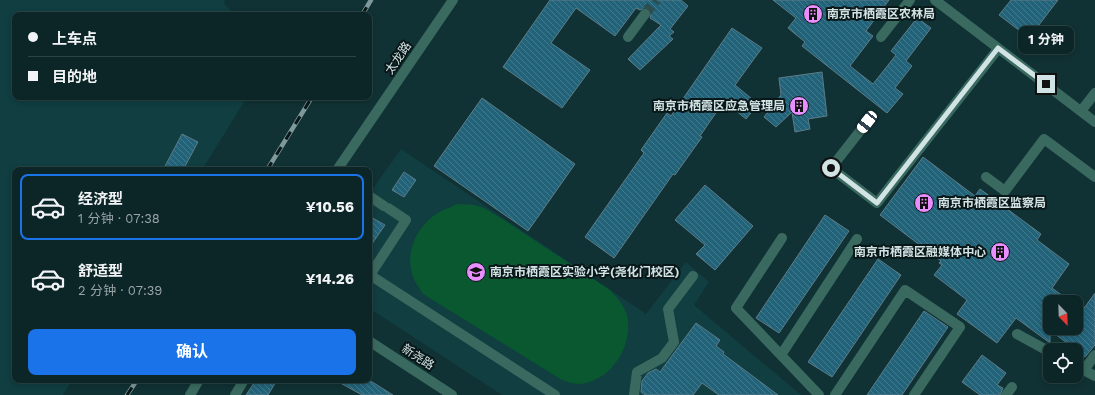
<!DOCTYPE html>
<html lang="zh">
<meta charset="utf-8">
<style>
:root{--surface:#0c2627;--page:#1a3233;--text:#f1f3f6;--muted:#9aa5a7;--line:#2c4344;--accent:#1a73e8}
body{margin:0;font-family:"Work Sans","Noto Sans SC",sans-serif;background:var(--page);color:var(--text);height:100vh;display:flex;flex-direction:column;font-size:15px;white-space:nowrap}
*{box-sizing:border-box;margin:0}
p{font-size:13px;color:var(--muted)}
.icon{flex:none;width:22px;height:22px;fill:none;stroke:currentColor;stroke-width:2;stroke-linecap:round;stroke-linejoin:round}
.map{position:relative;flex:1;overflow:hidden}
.side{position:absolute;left:12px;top:167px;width:360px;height:216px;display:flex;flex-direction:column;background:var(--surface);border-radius:8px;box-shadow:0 2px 6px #0003,0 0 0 1px var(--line)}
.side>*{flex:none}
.guide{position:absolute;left:12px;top:12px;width:360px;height:88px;border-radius:8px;box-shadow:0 2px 6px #0003,0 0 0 1px var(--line);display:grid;align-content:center;height:88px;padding:0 16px;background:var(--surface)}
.needle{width:26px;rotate:157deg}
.tools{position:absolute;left:1043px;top:295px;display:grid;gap:8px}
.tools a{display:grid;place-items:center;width:40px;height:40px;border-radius:8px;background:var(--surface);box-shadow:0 2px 6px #0003,0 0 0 1px var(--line);font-size:20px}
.end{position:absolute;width:18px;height:18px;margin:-9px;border:5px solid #d1e3e4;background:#111;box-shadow:0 0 0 2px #111}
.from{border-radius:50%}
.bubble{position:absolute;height:28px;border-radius:8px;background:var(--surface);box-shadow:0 2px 6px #0003,0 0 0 1px var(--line);font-size:13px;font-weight:700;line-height:28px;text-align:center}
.car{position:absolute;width:12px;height:24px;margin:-12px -6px;border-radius:5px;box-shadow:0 0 3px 1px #0007;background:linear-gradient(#fff 24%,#345 0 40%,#fff 0 76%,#345 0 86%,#fff 0)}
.guide b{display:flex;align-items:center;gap:14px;height:38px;font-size:15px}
.guide b+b{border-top:1px solid var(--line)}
.guide i{width:10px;height:10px;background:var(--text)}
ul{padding:7px 0 0;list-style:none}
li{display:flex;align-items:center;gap:12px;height:66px;margin:0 8px 6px;padding:0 8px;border:2px solid transparent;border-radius:8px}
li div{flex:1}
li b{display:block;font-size:15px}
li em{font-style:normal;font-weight:700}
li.current{border-color:var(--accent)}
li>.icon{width:36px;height:36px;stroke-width:1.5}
.button{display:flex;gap:8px;margin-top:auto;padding:8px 16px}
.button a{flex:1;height:46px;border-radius:8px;background:var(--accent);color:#fff;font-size:16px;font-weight:700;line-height:46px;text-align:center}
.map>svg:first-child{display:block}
.built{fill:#103e41}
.green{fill:#0a5830}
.building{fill:url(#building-back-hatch);stroke:#5d7b87}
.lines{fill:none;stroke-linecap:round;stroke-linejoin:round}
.minor-tunnel{stroke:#2d4d4e;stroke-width:10;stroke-dasharray:10 5;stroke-linecap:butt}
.minor{stroke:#3a6a5f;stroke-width:10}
.rail-casing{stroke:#7f9899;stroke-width:4.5}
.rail{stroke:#091718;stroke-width:3;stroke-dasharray:9;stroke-linecap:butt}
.route{stroke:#d1e3e4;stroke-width:5}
.labels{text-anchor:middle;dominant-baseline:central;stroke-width:4;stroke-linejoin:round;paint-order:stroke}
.poi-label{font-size:12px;font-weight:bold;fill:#d1e3e4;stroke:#091718;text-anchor:start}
.street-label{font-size:12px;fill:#d1e3e4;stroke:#091718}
</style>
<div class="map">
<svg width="1095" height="395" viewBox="0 0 1095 395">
<defs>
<pattern id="building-back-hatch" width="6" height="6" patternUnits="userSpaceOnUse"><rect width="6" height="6" fill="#22637a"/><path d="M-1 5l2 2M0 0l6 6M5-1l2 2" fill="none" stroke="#41798d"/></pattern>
</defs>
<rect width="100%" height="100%" fill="#103234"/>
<path class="built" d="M0,0h225l-1,4 12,11h-221v82h232l-45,73h-187v210h57l-9,15h-63z
M401,149l245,165 40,-52 23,20 -15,23 107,90h-299l-133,-87v-114z"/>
<path class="green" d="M457,204l17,1 10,3 20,12 106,70c7,8 14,15 17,25 7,30 -16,66 -47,69 -7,0 -12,-2 -18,-4l-139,-86c-5,-8 -11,-16 -12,-25 -4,-19 6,-40 21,-52 7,-6 17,-9 25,-13z"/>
<path class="building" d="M550,0h131l7,6 -18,23 4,3 -5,4 4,3 -33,31 -12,-11 33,-34 -11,-7 1,-4 -2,-5 -4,-1 -5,2 -4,-2 -21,28 -39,-28 -25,35 39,27 -28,38 -59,-41z
M773,0h116l-23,31 7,5 -23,30 23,18 23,-29 -5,-4 26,-33 14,10 -25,33 6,5 -17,22 8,6 -16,19 -85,-67 3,-4 -17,-14 8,-10z
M1011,0h47l-29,38 -30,-23z
M732,28l30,20 -27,37 23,19 -12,15 -22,-18 -24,35 2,1 -27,38 -2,-1 -59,84 -29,-21 59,-84 -3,-3 26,-37 4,3z
M822,72l5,44 -19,3 2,10 -15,3 -3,-20 -16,15 -12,-10 17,-22 -2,-17z
M482,98l93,66 -47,67 -94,-65z
M182,134l16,8 -15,28h-20z
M923,157l52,39 5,-7 61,45 -4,6 32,24 -17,24 19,14h-21v26h26v-22l6,5 13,-18v52l-10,12 -35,-27v13l-34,-25 -19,25 -40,-29 10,-14 -33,-25 8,-10 -3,-2 2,-2 -61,-46z
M404,172l12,8 -12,17 -12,-7z
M705,185l48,41 -38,44 -19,-16 9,-9 -30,-25z
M825,215l24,16 -70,102 -23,-15z
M369,216l16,9 -16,23z
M878,259l23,16 -69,102 -24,-15z
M924,311l24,16 -46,68h-35z
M696,323l24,17 -4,6 8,6 -1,2 55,41h-59l-17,-12 -9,12h-48l-4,-3 1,-11 6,-8 8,-4 4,3z
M982,355l24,18 -9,12 6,3 -3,7h-20l-18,-13z
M256,380h21l-9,15h-22z
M335,380h34l24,15h-31z"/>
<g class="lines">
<path class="minor-tunnel" d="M645,14l11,-14"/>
<path class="minor" d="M935,0l160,122
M628,37l17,-23
M881,37l29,-37
M1081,111l14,-18
M867,122l-36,46 46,35 121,-154
M337,170l116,-170
M986,177l19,14 39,-52 51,38
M369,196l15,10
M388,208l18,12 -36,55 185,120
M782,238l-46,70 83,87
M1017,334l33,18
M369,341l83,54
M781,355l76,-116
M1076,366l19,10
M1084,370l11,-15
M190,395l9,-15
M235,395l9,-15
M634,395l3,-23 25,-14 12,-16 -6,-33 25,-33
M835,395l70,-105 55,37 -46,68
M1006,395l6,-8"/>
<defs>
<path id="rail" d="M362,15l9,-15
M267,170l45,-73
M127,395l10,-15"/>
</defs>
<use href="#rail" class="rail-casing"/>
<use href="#rail" class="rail"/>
</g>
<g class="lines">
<path class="route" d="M831,168l46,35 121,-155 48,36"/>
</g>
<defs>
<symbol id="building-disc" viewBox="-11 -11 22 22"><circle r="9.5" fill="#e88eff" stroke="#091718"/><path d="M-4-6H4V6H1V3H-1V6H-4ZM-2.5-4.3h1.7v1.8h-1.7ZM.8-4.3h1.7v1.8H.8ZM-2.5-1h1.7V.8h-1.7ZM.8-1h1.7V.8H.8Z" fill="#111"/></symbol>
<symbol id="school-disc" viewBox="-11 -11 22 22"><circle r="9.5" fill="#e88eff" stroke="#091718"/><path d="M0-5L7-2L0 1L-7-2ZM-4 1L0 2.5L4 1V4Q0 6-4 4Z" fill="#111"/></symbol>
</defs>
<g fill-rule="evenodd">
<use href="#building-disc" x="802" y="3" width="22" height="22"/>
<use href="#building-disc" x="788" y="95" width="22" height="22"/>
<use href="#building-disc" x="913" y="192" width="22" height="22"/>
<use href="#building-disc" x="989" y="241" width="22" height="22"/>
<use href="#school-disc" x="465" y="261" width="22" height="22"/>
</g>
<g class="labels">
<g class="poi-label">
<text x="827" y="14">南京市栖霞区农林局</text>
<text x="785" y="106" text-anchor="end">南京市栖霞区应急管理局</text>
<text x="938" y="203">南京市栖霞区监察局</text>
<text x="986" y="252" text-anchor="end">南京市栖霞区融媒体中心</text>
<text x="490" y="272">南京市栖霞区实验小学(尧化门校区)</text>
</g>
<g class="street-label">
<text transform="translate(398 58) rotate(-56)">太龙路</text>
<text transform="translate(418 357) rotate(33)">新尧路</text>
</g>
</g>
</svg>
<div class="tools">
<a><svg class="needle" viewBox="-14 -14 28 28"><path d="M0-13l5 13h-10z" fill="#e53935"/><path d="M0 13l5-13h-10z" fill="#9aa5a7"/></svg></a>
<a><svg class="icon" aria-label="locate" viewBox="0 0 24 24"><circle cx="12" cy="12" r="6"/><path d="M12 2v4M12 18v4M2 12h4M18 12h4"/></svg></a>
</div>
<i class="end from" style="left:831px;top:168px"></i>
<i class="end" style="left:1046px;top:84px"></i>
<div class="bubble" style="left:1018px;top:26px;width:56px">1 分钟</div>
<i class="car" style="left:867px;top:122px;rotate:218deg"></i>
<div class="guide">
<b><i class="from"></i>上车点</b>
<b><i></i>目的地</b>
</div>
<section class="side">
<ul>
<li class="current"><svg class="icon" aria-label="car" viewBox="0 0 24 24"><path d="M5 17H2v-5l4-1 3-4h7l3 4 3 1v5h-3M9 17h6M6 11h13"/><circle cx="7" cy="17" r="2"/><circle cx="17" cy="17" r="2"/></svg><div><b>经济型</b><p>1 分钟 · 07:38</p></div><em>¥10.56</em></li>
<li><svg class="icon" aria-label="car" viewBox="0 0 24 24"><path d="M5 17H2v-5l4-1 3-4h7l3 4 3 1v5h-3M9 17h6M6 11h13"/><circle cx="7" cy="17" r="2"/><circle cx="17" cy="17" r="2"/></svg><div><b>舒适型</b><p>2 分钟 · 07:39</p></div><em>¥14.26</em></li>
</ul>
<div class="button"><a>确认</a></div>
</section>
</div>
